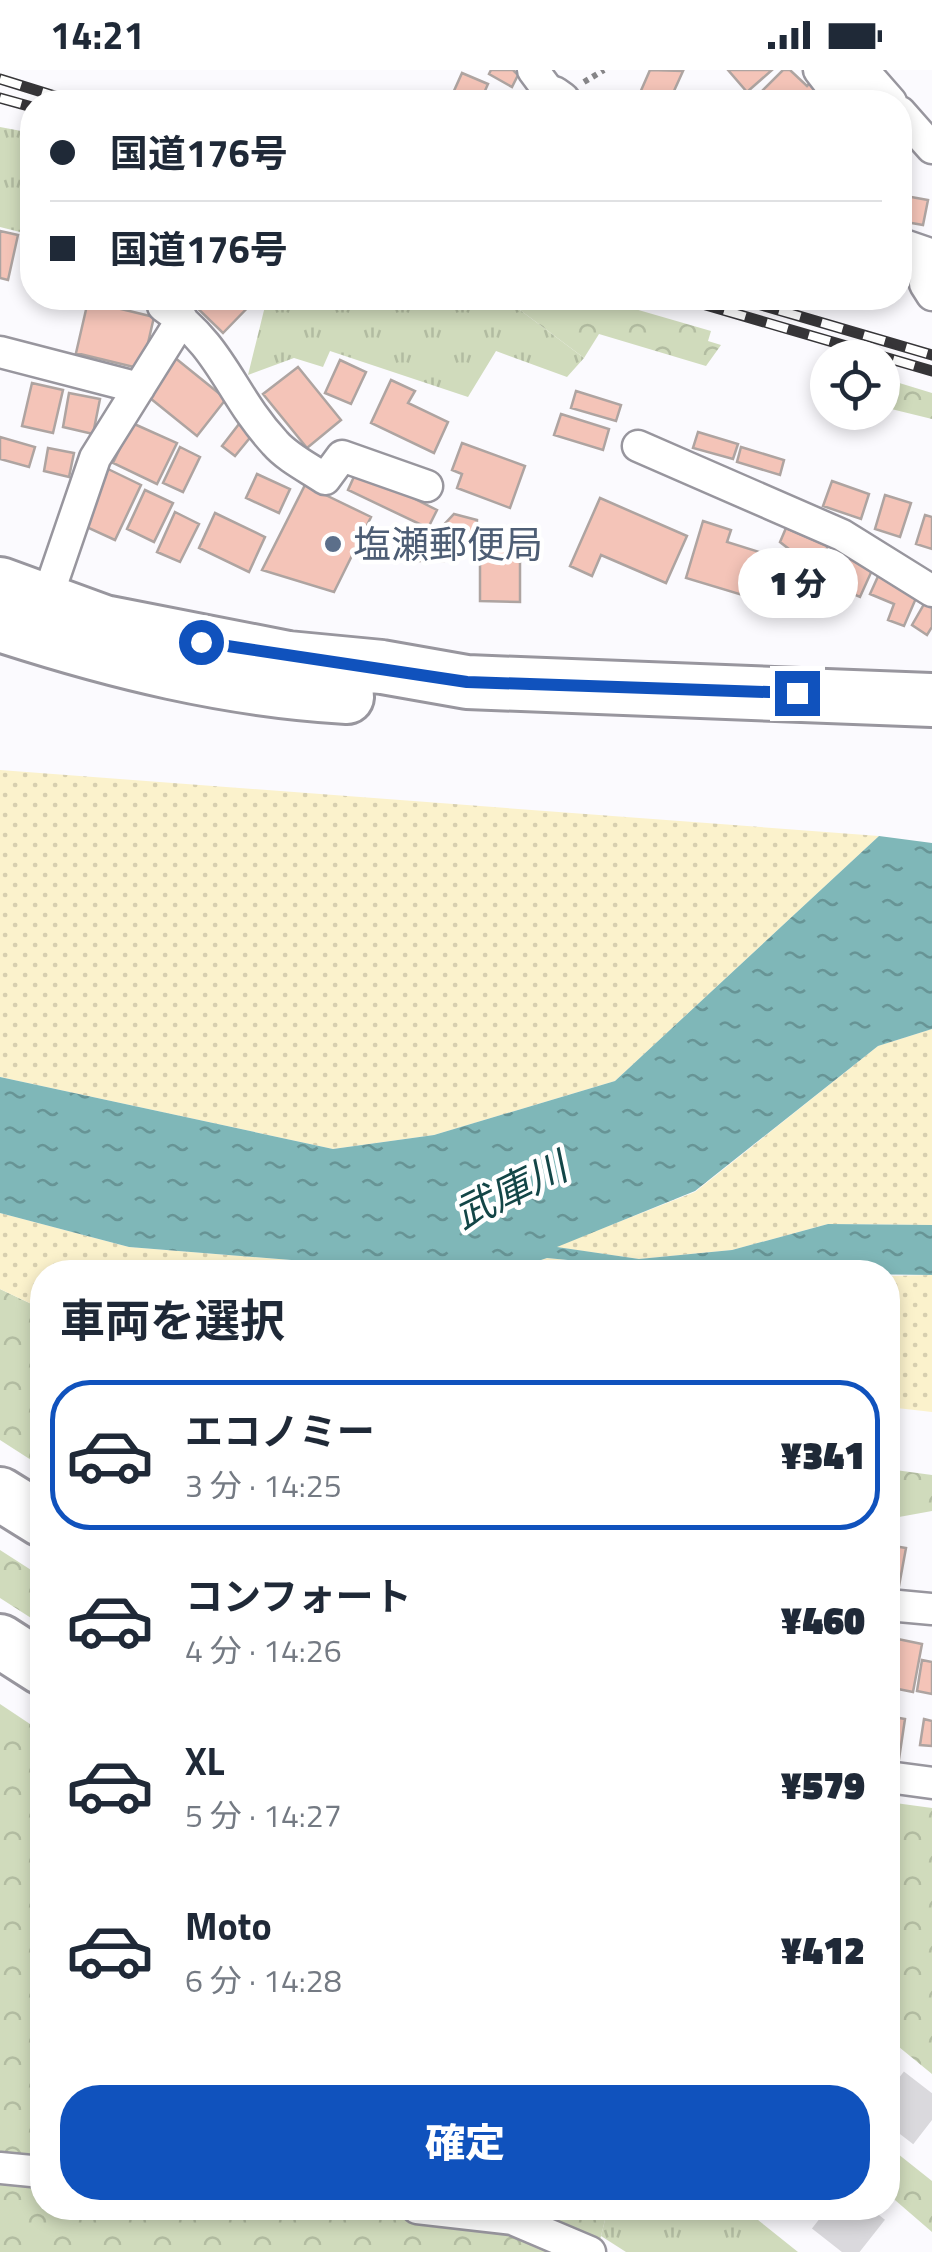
<!DOCTYPE html>
<html lang="ja">
<meta charset="utf-8">
<style>
:root{--surface:#fff;--page:#f6f6f7;--text:#1f2937;--muted:#747a83;--line:#e0e1e3;--accent:#1052bd}
body{margin:0;font-family:"Titillium Web","Noto Sans JP",sans-serif;background:var(--page);color:var(--text);height:100vh;display:flex;flex-direction:column;font-size:38px;white-space:nowrap}
*{box-sizing:border-box;margin:0}
p{font-size:32px;color:var(--muted)}
.icon{flex:none;width:55px;height:55px;fill:none;stroke:currentColor;stroke-width:2;stroke-linecap:round;stroke-linejoin:round}
.map{position:relative;flex:1;overflow:hidden}
.details{position:absolute;left:30px;top:1190px;width:870px;height:960px;display:flex;flex-direction:column;background:var(--surface);border-radius:40px;box-shadow:0 5px 15px #0003}
.details>*{flex:none}
.hud{position:absolute;left:20px;top:20px;width:892px;height:220px;border-radius:40px;box-shadow:0 5px 15px #0003;display:grid;align-content:center;height:220px;padding:0 30px;background:var(--surface)}
.buttons{position:absolute;left:810px;top:270px;display:grid;gap:20px}
.buttons a{display:grid;place-items:center;width:90px;height:90px;border-radius:50%;background:var(--surface);box-shadow:0 5px 15px #0003;font-size:50px}
.end{position:absolute;width:45px;height:45px;margin:-22px;border:12px solid #1052bd;background:#fff;box-shadow:0 0 0 5px #fff}
.from{border-radius:50%}
.bubble{position:absolute;height:70px;border-radius:35px;background:var(--surface);box-shadow:0 5px 15px #0003;font-size:32px;font-weight:800;line-height:70px;text-align:center}
.hud b{display:flex;align-items:center;gap:35px;height:95px;font-size:38px}
.hud b+b{border-top:2px solid var(--line)}
.hud i{width:25px;height:25px;background:var(--text)}
ul{padding:0;list-style:none}
li{display:flex;align-items:center;gap:30px;height:150px;margin:0 20px 15px;padding:0 10px;border:5px solid transparent;border-radius:40px}
li div{flex:1}
li b{display:block;font-size:38px}
li em{font-style:normal;font-weight:800}
li.active{border-color:var(--accent)}
li>.icon{width:90px;height:90px;stroke-width:1.5}
h2{padding:0 30px;font-size:45px;line-height:120px}
.primary-button{display:flex;gap:20px;margin-top:auto;padding:20px 30px}
.primary-button a{flex:1;height:115px;border-radius:40px;background:var(--accent);color:#fff;font-size:40px;font-weight:800;line-height:115px;text-align:center}
.status{display:flex;justify-content:space-between;align-items:center;height:70px;padding:0 50px;background:var(--surface);direction:ltr}
.status svg{height:28px;fill:currentColor}
.map>svg:first-child{display:block}
.grass{fill:url(#grass-tufts)}
.forest{fill:url(#forest-crowns)}
.sand{fill:url(#sand-dots)}
.water{fill:url(#water-ripples)}
.building{fill:#f4c4b8;stroke:#aea4a1;stroke-width:2.5}
.lines{fill:none;stroke-linecap:round;stroke-linejoin:round}
.highway-tunnel{stroke:#dad9dd;stroke-width:52;stroke-dasharray:52 26;stroke-linecap:butt}
.street-casing{stroke:#98969e;stroke-width:35}
.secondary-casing{stroke:#98969e;stroke-width:45}
.highway-casing{stroke:#98969e;stroke-width:58}
.path{stroke:#868588;stroke-width:6;stroke-dasharray:5 5;stroke-linecap:butt}
.street{stroke:#fff;stroke-width:30}
.secondary{stroke:#fff;stroke-width:40}
.highway{stroke:#fff;stroke-width:52}
.rail-casing{stroke:#363538;stroke-width:11}
.rail{stroke:#fff;stroke-width:8;stroke-dasharray:22;stroke-linecap:butt}
.route{stroke:#1052bd;stroke-width:12}
.service-dot{fill:#5c6f8a;stroke:#fff;stroke-width:4}
.labels{text-anchor:middle;dominant-baseline:central;stroke-width:9;stroke-linejoin:round;paint-order:stroke}
.service-label{font-size:38px;fill:#4e5e75;stroke:#fff;text-anchor:start}
.water-label{font-size:40px;font-style:italic;fill:#134647;stroke:#fff}
</style>
<div class="status"><b>14:21</b><svg viewBox="0 0 49 12"><path d="M0 12V9h3v3zM5 12V6h3v6zM10 12V3h3v9zM15 12V0h3v12zM26 1h20v11H26zM47 4h2v5h-2z"/></svg></div>
<div class="map">
<svg width="932" height="2182" viewBox="0 0 932 2182">
<defs>
<pattern id="grass-tufts" width="24" height="20" patternUnits="userSpaceOnUse" patternTransform="scale(2.5)"><rect width="24" height="20" fill="#d0dbbc"/><path d="M3 7l-1-3M5 7V3M7 7l1-3M15 17l-1-3M17 17v-4M19 17l1-3" fill="none" stroke="#b2bca1"/></pattern>
<pattern id="forest-crowns" width="20" height="18" patternUnits="userSpaceOnUse" patternTransform="scale(2.5)"><rect width="20" height="18" fill="#d0dbbc"/><path d="M2 6a3 3 0 1 1 6 0M12 15a3 3 0 1 1 6 0" fill="none" stroke="#b2bca1"/></pattern>
<pattern id="sand-dots" width="8" height="8" patternUnits="userSpaceOnUse" patternTransform="scale(2.5)"><rect width="8" height="8" fill="#fbf2cc"/><path d="M2 2h.1M6 6h.1" fill="none" stroke="#d7cfaf" stroke-width="1.8" stroke-linecap="round"/></pattern>
<pattern id="water-ripples" width="26" height="14" patternUnits="userSpaceOnUse" patternTransform="scale(2.5)"><rect width="26" height="14" fill="#7fb7b8"/><path d="M2 4q2-2 4 0t4 0M15 11q2-2 4 0t4 0" fill="none" stroke="#679495"/></pattern>
</defs>
<rect width="100%" height="100%" fill="#fbfafe"/>
<path class="grass" d="M0,57l32,6v102l-32,-8z
M267,228h237l80,60 -17,19 -71,-26 -28,46 -138,-46 -7,16 -29,-9 -46,17z
M608,2138h135l55,44h-172l-25,-16z"/>
<path class="forest" d="M504,228h93l114,33 -3,10 13,4 -15,21 -107,-32 -15,24z
M883,308l49,15v26l-49,-12z
M0,1219l42,20v158l-42,-27z
M888,1399l44,6v36l-44,8z
M0,1480l42,27v48l-42,-27z
M0,1634l42,28v476h566l-11,44h-597z
M888,1732l44,6v266l-44,-36z
M888,2076l44,35v51l-44,-38z"/>
<path class="sand" d="M0,700l879,66 -264,245 -181,54 -101,14 -333,-72z
M932,959v196l-104,-1 -96,26 -93,9 -84,-12 140,-55 183,-146z
M0,1143l129,34 261,21 132,-2 25,-8 145,14h-650v37l-42,-20z
M932,1205v137l-44,-5v-131z"/>
<path class="water" d="M879,766l53,7v186l-54,17 -183,145 -138,56 82,12 93,-9 96,-26 104,1v50l-240,-3 -145,-14 -24,8 -133,2 -261,-21 -129,-34v-136l333,72 101,-14 181,-54z"/>
<path class="building" d="M491,0h22l5,5 -6,12 -23,-13z
M650,0l33,1 -14,31h-33z
M728,0h44l-25,22z
M783,0h7l17,16 7,-7 19,19 -4,4h-62l-8,-8z
M462,3l26,11 -8,18h-31z
M900,125l28,5 -5,25 -23,-4z
M0,161l18,4 -10,45 -8,-2z
M187,228h65l3,2 -32,33z
M88,231l66,16 -12,52 -66,-16z
M174,287l52,42 -29,37 -52,-42z
M340,290l26,12 -15,32 -26,-11z
M298,297l43,53 -34,28 -44,-54z
M391,310l24,11 -7,12 40,19 -14,31 -63,-30z
M32,313l31,7 -10,43 -31,-7z
M576,321l45,14 -5,16 -45,-13z
M69,323l31,6 -7,35 -30,-7z
M561,344l48,15 -6,21 -49,-15z
M132,353l45,20 -20,41 -44,-21z
M239,354l14,10 -18,22 -13,-10z
M698,362l40,12 -5,15 -40,-11z
M0,367l35,10 -6,20 -29,-8z
M462,373l63,23 -15,42 -53,-20 5,-14 -10,-4z
M180,377l20,10 -17,35 -20,-9z
M741,377l43,13 -4,15 -43,-13z
M48,378l26,5 -5,24 -25,-6z
M108,399l33,16 -26,55 -33,-15z
M357,400l80,40 -9,18 -80,-38z
M257,404l33,15 -11,24 -33,-15z
M832,411l37,13 -8,25 -38,-13z
M305,415l66,32 -37,75 -72,-22z
M145,420l28,13 -19,39 -27,-13z
M885,425l26,8 -11,34 -25,-8z
M600,428l87,38 -21,47 -65,-28 -9,21 -22,-10z
M175,442l24,12 -19,38 -23,-10z
M215,443l50,24 -16,35 -50,-24z
M454,444l23,6 -1,20 -31,-1 -1,22h-34z
M925,445l7,2v32l-16,-5z
M703,451l28,9 -4,12 45,14 -13,44 -73,-22z
M786,458l42,18 -12,24 -36,-28z
M480,470h40v62l-40,-1z
M838,480l36,16 -14,31 -36,-15z
M880,502l40,17 -16,37 -16,-6 6,-16 -24,-10z
M927,529l5,3v25l-5,8 -15,-10z
M888,1475l18,3 -7,38 -11,-2z
M888,1567l34,7 -9,48 -25,-5z
M922,1590l10,2v32l-15,-3z
M888,1646l17,3 -6,40 -11,-2z
M924,1649l8,2v25l-12,-1z"/>
<g class="lines">
<path class="highway-tunnel" d="M888,2022l44,34
M828,2138l56,44"/>
<defs>
<path id="street" d="M533,0l20,27
M819,0l10,13 41,-5 21,24
M900,42l32,36
M927,188l-2,26 7,11
M168,228l-5,8c60,41 66,87 112,137 13,15 34,25 50,36l17,-23 85,30
M0,282l139,36
M638,376l204,89 90,56
M46,531l49,-143 87,-139
M888,1535l44,4
M888,1707l44,6
M0,2098l42,4
M417,2138l95,11 78,33"/>
<path id="secondary" d="M553,27l7,5
M900,179l32,11"/>
<path id="highway" d="M0,514l104,38 184,36 94,9 85,15 465,18
M0,555c114,37 227,65 347,72
M0,1424l42,26
M0,1571l42,27"/>
</defs>
<use href="#street" class="street-casing"/>
<use href="#secondary" class="secondary-casing"/>
<use href="#highway" class="highway-casing"/>
<path class="path" d="M584,12l20,-12"/>
<use href="#street" class="street"/>
<use href="#secondary" class="secondary"/>
<use href="#highway" class="highway"/>
<defs>
<path id="rail" d="M0,9l74,23
M0,28l32,9
M682,228l250,73
M737,228l195,57"/>
</defs>
<use href="#rail" class="rail-casing"/>
<use href="#rail" class="rail"/>
</g>
<g class="lines">
<path class="route" d="M201,572l266,40 330,11"/>
</g>
<circle class="service-dot" cx="333" cy="474" r="10"/>
<g class="labels">
<g class="service-label">
<text x="353" y="474">塩瀬郵便局</text>
</g>
<g class="water-label">
<text transform="translate(510 1120) rotate(-26)">武庫川</text>
</g>
</g>
</svg>
<div class="buttons">
<a><svg class="icon" aria-label="locate" viewBox="0 0 24 24"><circle cx="12" cy="12" r="6"/><path d="M12 2v4M12 18v4M2 12h4M18 12h4"/></svg></a>
</div>
<i class="end from" style="left:201px;top:572px"></i>
<i class="end" style="left:797px;top:623px"></i>
<div class="bubble" style="left:738px;top:478px;width:120px">1 分</div>
<div class="hud">
<b><i class="from"></i>国道176号</b>
<b><i></i>国道176号</b>
</div>
<section class="details">
<h2>車両を選択</h2>
<ul>
<li class="active"><svg class="icon" aria-label="car" viewBox="0 0 24 24"><path d="M5 17H2v-5l4-1 3-4h7l3 4 3 1v5h-3M9 17h6M6 11h13"/><circle cx="7" cy="17" r="2"/><circle cx="17" cy="17" r="2"/></svg><div><b>エコノミー</b><p>3 分 · 14:25</p></div><em>¥341</em></li>
<li><svg class="icon" aria-label="car" viewBox="0 0 24 24"><path d="M5 17H2v-5l4-1 3-4h7l3 4 3 1v5h-3M9 17h6M6 11h13"/><circle cx="7" cy="17" r="2"/><circle cx="17" cy="17" r="2"/></svg><div><b>コンフォート</b><p>4 分 · 14:26</p></div><em>¥460</em></li>
<li><svg class="icon" aria-label="car" viewBox="0 0 24 24"><path d="M5 17H2v-5l4-1 3-4h7l3 4 3 1v5h-3M9 17h6M6 11h13"/><circle cx="7" cy="17" r="2"/><circle cx="17" cy="17" r="2"/></svg><div><b>XL</b><p>5 分 · 14:27</p></div><em>¥579</em></li>
<li><svg class="icon" aria-label="car" viewBox="0 0 24 24"><path d="M5 17H2v-5l4-1 3-4h7l3 4 3 1v5h-3M9 17h6M6 11h13"/><circle cx="7" cy="17" r="2"/><circle cx="17" cy="17" r="2"/></svg><div><b>Moto</b><p>6 分 · 14:28</p></div><em>¥412</em></li>
</ul>
<div class="primary-button"><a>確定</a></div>
</section>
</div>
